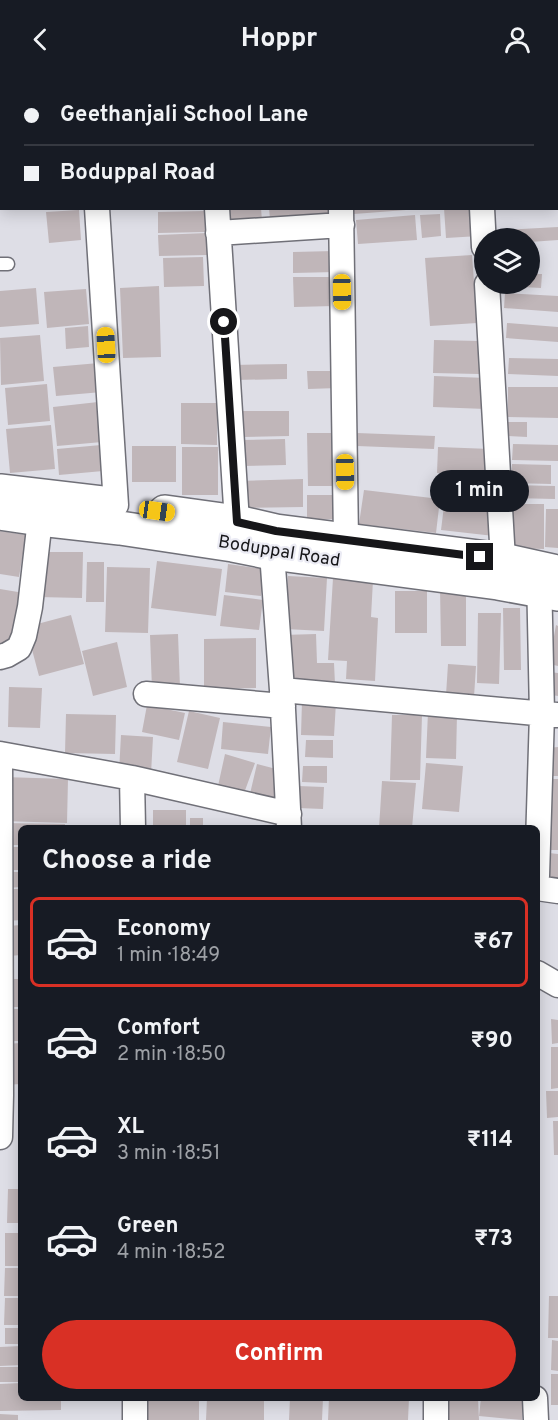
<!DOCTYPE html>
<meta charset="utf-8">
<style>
:root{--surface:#171b24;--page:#242831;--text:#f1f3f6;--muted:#9ea1a6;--line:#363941;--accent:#d93025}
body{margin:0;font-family:Overpass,sans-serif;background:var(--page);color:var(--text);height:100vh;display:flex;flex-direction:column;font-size:22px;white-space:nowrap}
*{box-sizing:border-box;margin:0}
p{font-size:20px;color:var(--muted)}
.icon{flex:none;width:33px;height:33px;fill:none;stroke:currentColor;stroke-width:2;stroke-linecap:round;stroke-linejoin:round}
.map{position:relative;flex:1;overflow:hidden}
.side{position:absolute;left:18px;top:747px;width:522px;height:576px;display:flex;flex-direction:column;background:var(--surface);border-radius:9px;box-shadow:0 3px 15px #0003}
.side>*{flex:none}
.guide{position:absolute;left:0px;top:0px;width:558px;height:132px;box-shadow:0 3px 15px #0003;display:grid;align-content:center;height:132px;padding:0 24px;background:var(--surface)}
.controls{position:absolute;left:474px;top:150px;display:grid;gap:12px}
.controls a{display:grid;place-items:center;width:66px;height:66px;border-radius:50%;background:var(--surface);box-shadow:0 3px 15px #0003;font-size:30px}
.end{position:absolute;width:27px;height:27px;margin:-14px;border:8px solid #161619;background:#fff;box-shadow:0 0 0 3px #fff}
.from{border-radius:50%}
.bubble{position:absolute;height:42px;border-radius:21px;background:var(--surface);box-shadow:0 3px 15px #0003;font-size:20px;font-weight:700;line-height:42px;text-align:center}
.car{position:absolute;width:18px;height:36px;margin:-18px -9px;border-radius:8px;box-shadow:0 0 4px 2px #0007;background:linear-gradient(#f5c518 24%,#345 0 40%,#f5c518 0 76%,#345 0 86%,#f5c518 0)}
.guide b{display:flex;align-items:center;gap:21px;height:57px;font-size:22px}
.guide b+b{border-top:2px solid var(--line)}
.guide i{width:15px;height:15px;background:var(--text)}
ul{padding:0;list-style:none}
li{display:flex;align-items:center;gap:18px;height:90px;margin:0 12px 9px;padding:0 12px;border:3px solid transparent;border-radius:9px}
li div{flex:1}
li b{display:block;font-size:22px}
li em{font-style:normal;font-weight:700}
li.current{border-color:var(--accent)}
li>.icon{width:54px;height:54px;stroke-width:1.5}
h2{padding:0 24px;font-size:27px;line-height:72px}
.button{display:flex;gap:12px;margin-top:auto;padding:12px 24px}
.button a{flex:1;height:69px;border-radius:36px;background:var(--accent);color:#fff;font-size:24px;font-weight:700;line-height:69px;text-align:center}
header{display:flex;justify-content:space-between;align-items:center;height:78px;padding:0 24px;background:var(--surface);font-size:27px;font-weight:700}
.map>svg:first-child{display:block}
.building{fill:#c0b6b9}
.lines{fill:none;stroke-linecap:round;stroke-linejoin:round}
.lane-casing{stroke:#707078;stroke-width:15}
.street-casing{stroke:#707078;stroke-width:27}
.secondary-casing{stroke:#707078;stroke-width:36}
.lane{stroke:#fff;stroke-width:12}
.street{stroke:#fff;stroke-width:24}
.secondary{stroke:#fff;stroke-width:33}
.route{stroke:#161619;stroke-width:8}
.labels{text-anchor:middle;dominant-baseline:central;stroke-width:4.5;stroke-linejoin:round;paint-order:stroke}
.street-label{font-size:18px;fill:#161619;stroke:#ebebf4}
</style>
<header><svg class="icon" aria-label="back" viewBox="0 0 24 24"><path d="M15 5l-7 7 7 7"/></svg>Hoppr<svg class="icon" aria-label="person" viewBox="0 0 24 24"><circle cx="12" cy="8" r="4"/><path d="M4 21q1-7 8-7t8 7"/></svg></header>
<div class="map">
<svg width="558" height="1342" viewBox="0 0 558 1342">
<rect width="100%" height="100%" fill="#dedee6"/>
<path class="building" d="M228,130h33l1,13 -33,3z
M269,130h65v7l-64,4z
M354,130h52v2l-52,4z
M444,130h34l1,28 -33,2z
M79,132l2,30 -32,3 -3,-31z
M205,133v21l-47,1v-21z
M440,136l1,22 -19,2 -2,-23z
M415,137l2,25 -59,4 -2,-24z
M558,149v13l-28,2v-4h-27v-8z
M207,155v22l-48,1 -1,-21z
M334,173l1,21 -42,1v-21z
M472,177l5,68 -47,3 -5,-68z
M203,179l1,29 -40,1 -1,-29z
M530,196h12l-1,14 -36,-2v-2h25z
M293,199h41v29l-40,1z
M159,208l2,71 -38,1 -3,-70z
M36,210l3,36 -39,3v-36z
M86,211l3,35 -42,4 -3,-36z
M505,215l53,3v16l-54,-4z
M507,245l51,4v15l-52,-4z
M88,248l1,21 -23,2 -1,-21z
M40,257l4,46 -43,4 -1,-47z
M434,262l46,1 -1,33 -46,-1z
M509,280l49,1v17l-50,-2z
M99,285l3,29 -46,4 -3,-29z
M287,286v15l-52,1 -1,-15z
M307,293h31v17l-30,1z
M434,298l53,2 -1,31 -53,-2z
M47,306l3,37 -42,4 -3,-37z
M508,309h50v31l-50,-1z
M98,324l4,40 -45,4 -4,-39z
M181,325h36v42l-36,-1z
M243,333h46v25l-46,1z
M508,344h19v15l-20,-1z
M51,347l4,44 -45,4 -4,-44z
M307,355h30v53h-29z
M357,355l78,3 -1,13 -77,-3z
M285,361l1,26 -45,1v-26z
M513,366l45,1v16l-46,-1z
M101,367l2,26 -44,4 -2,-26z
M132,368h44v36h-44z
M182,369h36v48h-36z
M438,369l53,2 -1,25 -53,-1z
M512,386l39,1v19l-40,-1z
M303,401v28l-66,1 -1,-27z
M512,407l43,1v13l-43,-1z
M364,412l76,9 -4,34 -77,-9z
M446,412l52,6 -4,40 -53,-6z
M307,417h31v24l-31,1z
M511,426h33v45l-34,-1z
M546,431h12v39l-13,-1z
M0,453l26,4 -7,42 -19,-3z
M38,474h45l-1,46 -44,-1z
M157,483l65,8 -6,47 -65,-8z
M87,484h17v40h-18z
M228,486l36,5 -3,27 -36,-4z
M107,489l43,1 -2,65 -43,-1z
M288,498l39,2 -3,53 -39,-2z
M333,500l40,2 -2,37 7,1 -3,63 -29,-2 1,-18 -19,-1z
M440,509h26v59h-25z
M0,511l24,4 -9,53 -15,-2z
M395,513h32v42h-32z
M224,517l39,5 -4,30 -39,-4z
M503,530h17l1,62h-17z
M478,535h23l-2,71 -22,-1z
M71,537l13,49 -45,12 -13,-49z
M556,547l2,1v40l-9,-2z
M178,556l2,54 -28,1 -2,-54z
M316,556l1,29h17l1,21 -51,1 -1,-50z
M256,560v50l-52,1v-50z
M117,564l10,45 -34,9 -11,-45z
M448,586l28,2 -2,31 -28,-2z
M549,594l9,1v23l-12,-2z
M9,609l33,1 -2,40 -32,-1z
M302,623l34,1 -2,34 -33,-1z
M147,627l38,8 -6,27 -37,-8z
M189,633l31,7 -12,51 -31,-7z
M428,634l29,2 -1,45 -30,-1z
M66,636l50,1 -1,39 -50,-1z
M392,637h30l-2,65h-30z
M223,644l48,5 -3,27 -47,-5z
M121,657l32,2 -2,37 -32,-2z
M306,662h27v18l-28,-1z
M558,669v29h-10v-28z
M225,676l30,9 -12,33 -25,-10z
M426,685l37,3 -4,46 -37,-3z
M257,686l27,7 -11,33 -24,-6z
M303,688h24v17l-25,-1z
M3,699l65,2 -1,44 -65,-2z
M550,701h8v71h-10z
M382,703l34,2 -4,45h-33z
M298,708l26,1 -1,22 -25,-1z
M153,732h33v18h-33z
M190,740h13v10h-13z
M4,745l61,1v4h-44v17h-17z
M8,769h13v23h-14z
M549,775l9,1v30h-10z
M7,794h14v15l-14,1z
M7,811h14v31l-13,1z
M21,847v30l-12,1 -1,-30z
M4,901h17v28h-18z
M4,931h17v32h-17z
M551,941l7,1v23l-6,1z
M21,965v41l-16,1 -1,-41z
M551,969h7v41l-7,1z
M546,1013h12v26l-11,1z
M553,1043h5v34h-4z
M8,1111h13v34h-14z
M5,1155h16v33h-16z
M5,1190h16v28h-17z
M549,1218h9v42h-10z
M5,1220h16v27h-17z
M5,1250h16v16h-16z
M552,1262l6,1v30l-7,-1z
M21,1268v19l-21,1v-19z
M0,1289h21v15h-21z
M551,1296h7v31h-7z
M21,1305v15h40v12l-61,1v-27z
M148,1320h51v22h-52z
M207,1320h57v22h-58z
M290,1320h33l-1,22h-33z
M329,1320h80l-1,22h-80z
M444,1320h34l1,22h-34z
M481,1320h43l-2,22 -43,-4z
M0,1336l18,1v5h-18z"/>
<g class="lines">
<defs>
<path id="lane" d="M0,186h8"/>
<path id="street" d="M88,0l1,2
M209,0v2
M332,0l1,2
M475,0v2
M97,130l19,297
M217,130l20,314
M341,130l5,331
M482,130l2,39
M218,155l124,-8
M487,206l16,276
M272,475l10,137 7,138
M0,579l7,-2 12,-7 5,-12 6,-29 10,-88
M282,612l275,25
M146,616l137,12
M0,676l132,24 157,36
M132,700l1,50
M537,798l5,-162 -3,-140
M537,810l21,3
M537,895l21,12
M0,1059l1,-42 -1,-341
M436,1320v22
M535,1320l1,22
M135,1342v-22"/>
<path id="secondary" d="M0,413l102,12
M165,434l72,10 39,9 227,29 50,11
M0,435l40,6 80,9 113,17 39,8 226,30 60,11"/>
</defs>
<use href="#lane" class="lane-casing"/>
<use href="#street" class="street-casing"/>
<use href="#secondary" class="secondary-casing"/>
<use href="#lane" class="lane"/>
<use href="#street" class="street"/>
<use href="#secondary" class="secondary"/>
</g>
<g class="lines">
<path class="route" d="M224,244l13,200 39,9 204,26"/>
</g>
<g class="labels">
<g class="street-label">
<text transform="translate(279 474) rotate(9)">Boduppal Road</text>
</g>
</g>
</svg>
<div class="controls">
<a><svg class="icon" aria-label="layers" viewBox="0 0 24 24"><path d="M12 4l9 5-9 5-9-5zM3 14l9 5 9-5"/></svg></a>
</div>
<i class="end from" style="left:224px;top:244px"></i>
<i class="end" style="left:480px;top:479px"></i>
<div class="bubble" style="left:430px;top:392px;width:99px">1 min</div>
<i class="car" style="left:342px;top:214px;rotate:179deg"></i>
<i class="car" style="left:106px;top:267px;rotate:357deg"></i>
<i class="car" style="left:345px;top:394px;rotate:179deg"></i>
<i class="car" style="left:157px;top:433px;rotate:98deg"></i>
<div class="guide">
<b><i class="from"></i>Geethanjali School Lane</b>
<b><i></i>Boduppal Road</b>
</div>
<section class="side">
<h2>Choose a ride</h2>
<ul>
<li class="current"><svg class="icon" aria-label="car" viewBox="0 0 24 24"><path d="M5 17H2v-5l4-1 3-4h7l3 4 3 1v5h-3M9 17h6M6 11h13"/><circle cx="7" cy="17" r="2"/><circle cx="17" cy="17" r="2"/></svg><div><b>Economy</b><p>1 min · 18:49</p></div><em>₹67</em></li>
<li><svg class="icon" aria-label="car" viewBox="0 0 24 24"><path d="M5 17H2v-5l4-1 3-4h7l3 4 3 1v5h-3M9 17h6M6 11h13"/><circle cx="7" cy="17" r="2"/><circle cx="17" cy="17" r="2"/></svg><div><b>Comfort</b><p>2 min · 18:50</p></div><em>₹90</em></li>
<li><svg class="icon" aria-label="car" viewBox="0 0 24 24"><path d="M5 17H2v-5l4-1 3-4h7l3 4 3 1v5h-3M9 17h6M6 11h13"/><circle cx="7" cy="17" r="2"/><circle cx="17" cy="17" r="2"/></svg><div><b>XL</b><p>3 min · 18:51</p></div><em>₹114</em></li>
<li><svg class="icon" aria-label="car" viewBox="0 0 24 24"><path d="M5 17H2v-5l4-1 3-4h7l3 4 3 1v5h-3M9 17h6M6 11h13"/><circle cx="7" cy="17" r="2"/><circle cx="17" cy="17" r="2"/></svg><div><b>Green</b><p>4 min · 18:52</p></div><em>₹73</em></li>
</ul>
<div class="button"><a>Confirm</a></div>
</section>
</div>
